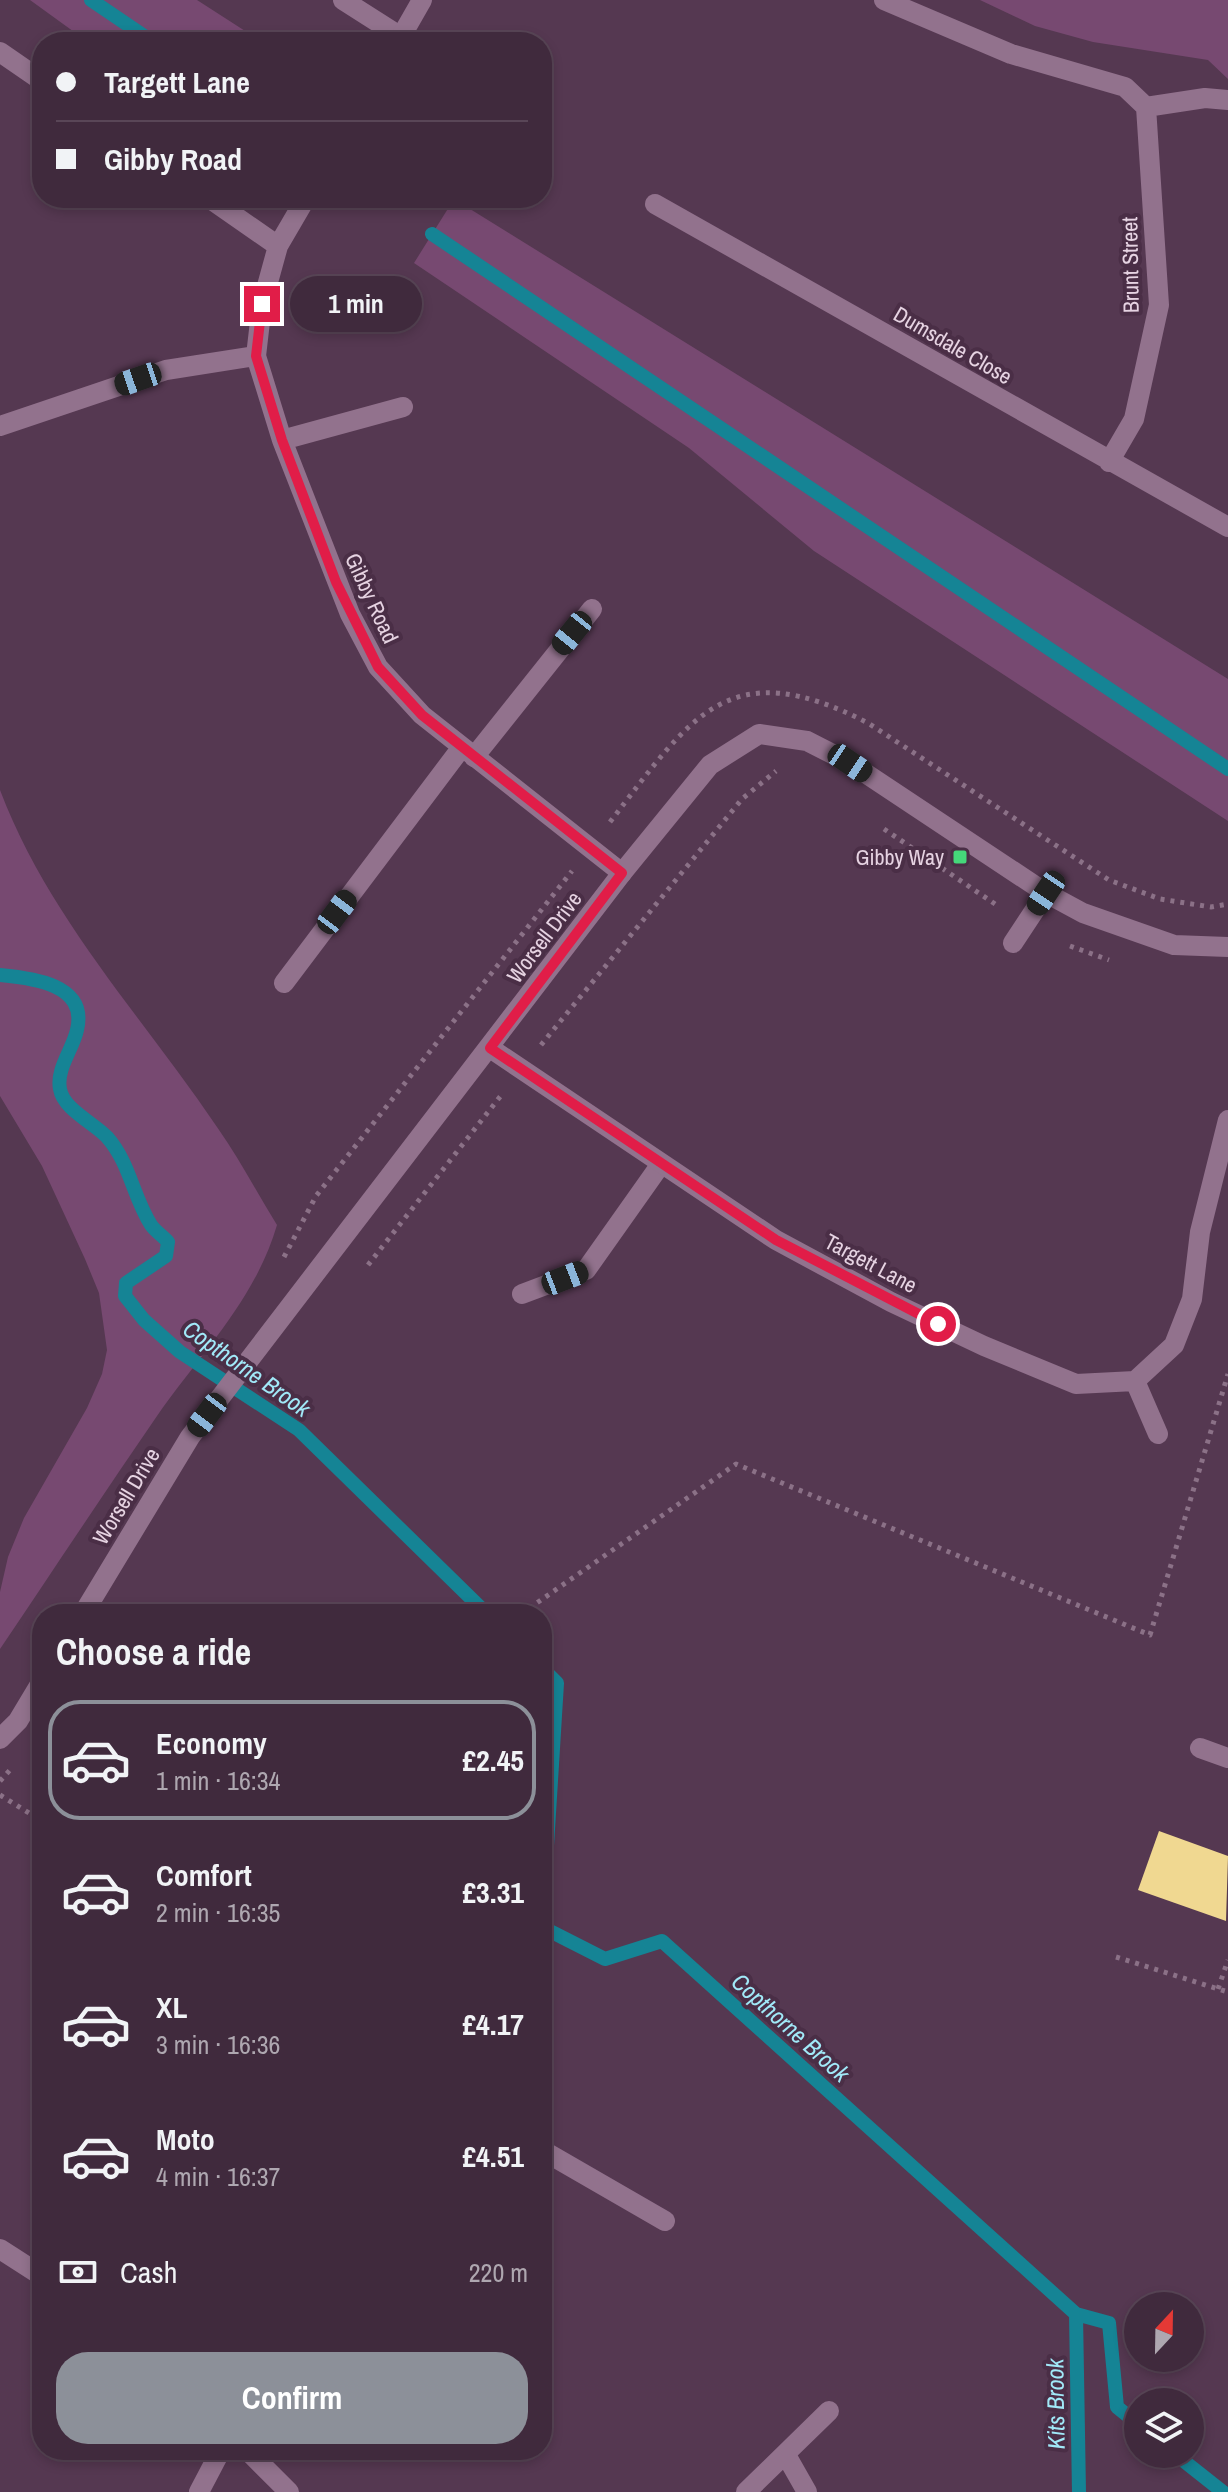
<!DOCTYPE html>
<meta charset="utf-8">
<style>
:root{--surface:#402a3d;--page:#4b3648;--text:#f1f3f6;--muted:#aea7b0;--line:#594657;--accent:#8c9099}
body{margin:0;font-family:"Archivo Narrow",sans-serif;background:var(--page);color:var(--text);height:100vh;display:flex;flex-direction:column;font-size:30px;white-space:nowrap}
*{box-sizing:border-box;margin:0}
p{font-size:26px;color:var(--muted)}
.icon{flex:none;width:44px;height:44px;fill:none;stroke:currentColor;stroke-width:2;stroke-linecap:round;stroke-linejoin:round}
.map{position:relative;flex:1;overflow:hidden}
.details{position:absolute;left:32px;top:1604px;width:520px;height:856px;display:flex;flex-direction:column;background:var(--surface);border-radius:32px;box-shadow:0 4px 12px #0003,0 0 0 2px var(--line)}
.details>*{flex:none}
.guide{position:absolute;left:32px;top:32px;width:520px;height:176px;border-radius:32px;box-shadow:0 4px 12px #0003,0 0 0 2px var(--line);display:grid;align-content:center;height:176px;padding:0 24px;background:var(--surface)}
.needle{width:52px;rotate:22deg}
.controls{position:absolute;left:1124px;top:2292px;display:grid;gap:16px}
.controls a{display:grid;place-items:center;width:80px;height:80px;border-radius:50%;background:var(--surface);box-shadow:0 4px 12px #0003,0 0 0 2px var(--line);font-size:40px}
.end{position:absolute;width:36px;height:36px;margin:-18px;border:10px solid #e11d48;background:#fff;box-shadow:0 0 0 4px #fff}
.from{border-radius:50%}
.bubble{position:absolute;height:56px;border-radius:28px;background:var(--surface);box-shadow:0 4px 12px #0003,0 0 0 2px var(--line);font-size:26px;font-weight:800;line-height:56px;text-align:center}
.car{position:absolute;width:24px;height:48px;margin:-24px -12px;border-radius:10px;box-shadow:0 0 6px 2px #0007;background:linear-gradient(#222 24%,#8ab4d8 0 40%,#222 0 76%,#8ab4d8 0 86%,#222 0)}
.guide b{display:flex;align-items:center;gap:28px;height:76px;font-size:30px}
.guide b+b{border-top:2px solid var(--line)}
.guide i{width:20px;height:20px;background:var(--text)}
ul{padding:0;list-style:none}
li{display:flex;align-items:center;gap:24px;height:120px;margin:0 16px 12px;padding:0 8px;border:4px solid transparent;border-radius:32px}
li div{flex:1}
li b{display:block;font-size:30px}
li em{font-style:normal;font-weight:800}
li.active{border-color:var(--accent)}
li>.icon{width:72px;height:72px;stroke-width:1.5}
h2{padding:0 24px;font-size:36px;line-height:96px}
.pay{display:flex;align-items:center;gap:20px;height:88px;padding:0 24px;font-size:30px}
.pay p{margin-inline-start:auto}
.button{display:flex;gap:16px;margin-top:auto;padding:16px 24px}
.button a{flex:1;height:92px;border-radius:32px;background:var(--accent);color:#fff;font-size:32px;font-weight:800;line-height:92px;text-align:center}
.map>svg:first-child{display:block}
.green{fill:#774971}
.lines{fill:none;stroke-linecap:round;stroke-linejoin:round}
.stream{stroke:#158495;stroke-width:14}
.building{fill:#f0d891}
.path{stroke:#8b7187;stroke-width:5;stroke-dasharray:4 6;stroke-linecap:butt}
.service{stroke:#92728d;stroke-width:20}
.minor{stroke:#92728d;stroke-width:20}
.tertiary{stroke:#92728d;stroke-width:20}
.route{stroke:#e11d48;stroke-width:10}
.poi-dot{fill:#45d77a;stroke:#4a2e46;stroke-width:3}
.labels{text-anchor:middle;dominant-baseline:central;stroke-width:8;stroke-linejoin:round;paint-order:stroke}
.street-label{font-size:22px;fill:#e6d3e2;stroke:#4a2e46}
.poi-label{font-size:22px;fill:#e6d3e2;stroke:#4a2e46;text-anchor:end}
.water-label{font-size:24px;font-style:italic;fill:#a1e9f8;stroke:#4a2e46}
</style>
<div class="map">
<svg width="1228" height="2492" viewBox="0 0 1228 2492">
<rect width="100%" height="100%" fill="#553851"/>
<path class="green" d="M30,0h167l65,42h-174z
M980,0h248v79l-20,-19 -115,-18 -58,-16z
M454,199l774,480v142l-414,-270 -125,-103 -275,-185z
M0,790c48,127 142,226 217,337 22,31 40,66 60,98 -22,75 -76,128 -120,191 -53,77 -105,156 -157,233v-57l8,-35 16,-39 63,-110 15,-34 5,-24 -8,-57 -14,-34 -43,-93 -42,-70z"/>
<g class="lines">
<path class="stream" d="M91,0l62,42
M432,234l796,535
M0,975c32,3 88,9 77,55 -4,19 -21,39 -17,59 3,20 34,34 47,48 23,26 26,60 44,88 5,7 12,11 17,17l-2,14 -40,27 -1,13 19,24 36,32 119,78 188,184
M542,1668l15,15 -15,244 63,32 57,-18 414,373 33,9 8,84 21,17
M1076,2314l3,178
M1175,2454l48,38"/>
</g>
<path class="building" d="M1159,1831l69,25 -2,65 -88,-31z"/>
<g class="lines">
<path class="path" d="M610,822c81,-105 118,-171 258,-99l241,157 51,19 51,8 17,-3
M884,829l114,77
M1070,946l39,14
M541,1045l201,-246 34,-28
M284,1257l32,-61 256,-325
M368,1265l135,-172
M521,1614l215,-150 414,171 78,-261
M0,1781l10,-11
M0,1795l42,26
M1116,1957l112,35
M1218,1989l10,-29"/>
<path class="service" d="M343,0l58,37
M474,757l118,-148
M522,1294l64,-24 75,-106
M1200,1748l28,10"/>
<path class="minor" d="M884,0l127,54 114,33 21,20 13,198 -25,114 -25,43
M398,42l24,-42
M0,52l42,29
M1146,107l59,-9 23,2
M209,198l69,48
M306,198l-28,48 -16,58 -6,52 26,84 68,174 28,53 44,48 200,158
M655,204l573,323
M0,426l166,-56 90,-14
M282,440l121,-33
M1013,943l33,-50
M284,983l178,-236
M490,1048l286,192 115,62 93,44 92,38 59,-3 39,-36 18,-46 8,-67 28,-112
M1135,1381l23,53
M542,2150l123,71
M0,2249l42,27
M247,2450l42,42
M786,2455l21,37
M199,2492l22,-42
M746,2492l83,-81"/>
<path class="tertiary" d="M83,1614l107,-177 432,-564 88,-108 49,-31 48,7 43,22 196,130 37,20 91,32 54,2
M0,1739l18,-18 24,-40"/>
</g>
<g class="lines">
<path class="route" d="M262,304l-6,52 26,84 54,142 42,85 44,48 200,158 -132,175 286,192 162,84"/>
</g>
<rect class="poi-dot" x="952" y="849" width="16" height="16" rx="4"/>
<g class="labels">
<g class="street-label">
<text transform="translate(1130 265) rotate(-91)">Brunt Street</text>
<text transform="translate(953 345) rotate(30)">Dumsdale Close</text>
<text transform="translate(372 598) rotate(65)">Gibby Road</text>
<text transform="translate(544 937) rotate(-53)">Worsell Drive</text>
<text transform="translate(871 1263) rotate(28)">Targett Lane</text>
<text transform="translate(126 1496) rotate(-59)">Worsell Drive</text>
</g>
<g class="poi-label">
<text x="944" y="857">Gibby Way</text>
</g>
<g class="water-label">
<text transform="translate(247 1368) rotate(35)">Copthorne Brook</text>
<text transform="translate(791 2027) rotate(42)">Copthorne Brook</text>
<text transform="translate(1055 2404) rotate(-91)">Kits Brook</text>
</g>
</g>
</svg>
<div class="controls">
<a><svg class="needle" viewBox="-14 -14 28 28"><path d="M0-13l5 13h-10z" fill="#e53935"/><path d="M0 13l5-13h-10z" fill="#aea7b0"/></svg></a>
<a><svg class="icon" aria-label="layers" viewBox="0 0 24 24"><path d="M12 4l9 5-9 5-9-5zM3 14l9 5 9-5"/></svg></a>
</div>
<i class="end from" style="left:938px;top:1324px"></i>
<i class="end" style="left:262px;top:304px"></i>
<div class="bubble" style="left:290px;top:276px;width:132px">1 min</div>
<i class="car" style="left:138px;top:379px;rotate:251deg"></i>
<i class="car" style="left:572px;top:633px;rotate:219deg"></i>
<i class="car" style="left:850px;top:763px;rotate:124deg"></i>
<i class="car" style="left:1046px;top:893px;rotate:214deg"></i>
<i class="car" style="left:337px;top:912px;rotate:37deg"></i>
<i class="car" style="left:565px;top:1278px;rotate:69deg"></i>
<i class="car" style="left:207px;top:1415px;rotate:217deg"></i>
<div class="guide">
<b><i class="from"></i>Targett Lane</b>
<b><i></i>Gibby Road</b>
</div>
<section class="details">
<h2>Choose a ride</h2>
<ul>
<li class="active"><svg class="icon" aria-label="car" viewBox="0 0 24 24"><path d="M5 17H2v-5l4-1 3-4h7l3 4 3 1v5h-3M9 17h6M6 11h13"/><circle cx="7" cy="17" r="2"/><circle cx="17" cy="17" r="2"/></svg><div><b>Economy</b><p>1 min · 16:34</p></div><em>£2.45</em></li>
<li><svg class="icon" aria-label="car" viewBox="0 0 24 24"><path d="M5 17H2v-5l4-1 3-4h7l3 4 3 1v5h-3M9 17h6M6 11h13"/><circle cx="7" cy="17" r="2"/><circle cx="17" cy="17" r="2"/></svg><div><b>Comfort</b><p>2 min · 16:35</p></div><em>£3.31</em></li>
<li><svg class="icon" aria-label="car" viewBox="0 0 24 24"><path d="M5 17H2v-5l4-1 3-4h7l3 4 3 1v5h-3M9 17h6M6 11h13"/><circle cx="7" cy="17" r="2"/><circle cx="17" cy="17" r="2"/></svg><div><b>XL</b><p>3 min · 16:36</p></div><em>£4.17</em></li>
<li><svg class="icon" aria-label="car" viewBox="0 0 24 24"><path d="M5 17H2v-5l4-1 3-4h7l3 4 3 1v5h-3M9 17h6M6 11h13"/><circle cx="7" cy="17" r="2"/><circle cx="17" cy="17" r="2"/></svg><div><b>Moto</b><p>4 min · 16:37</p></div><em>£4.51</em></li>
</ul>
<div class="pay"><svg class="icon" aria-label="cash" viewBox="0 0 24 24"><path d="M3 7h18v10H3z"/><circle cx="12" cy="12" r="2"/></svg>Cash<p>220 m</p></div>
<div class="button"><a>Confirm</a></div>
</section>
</div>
